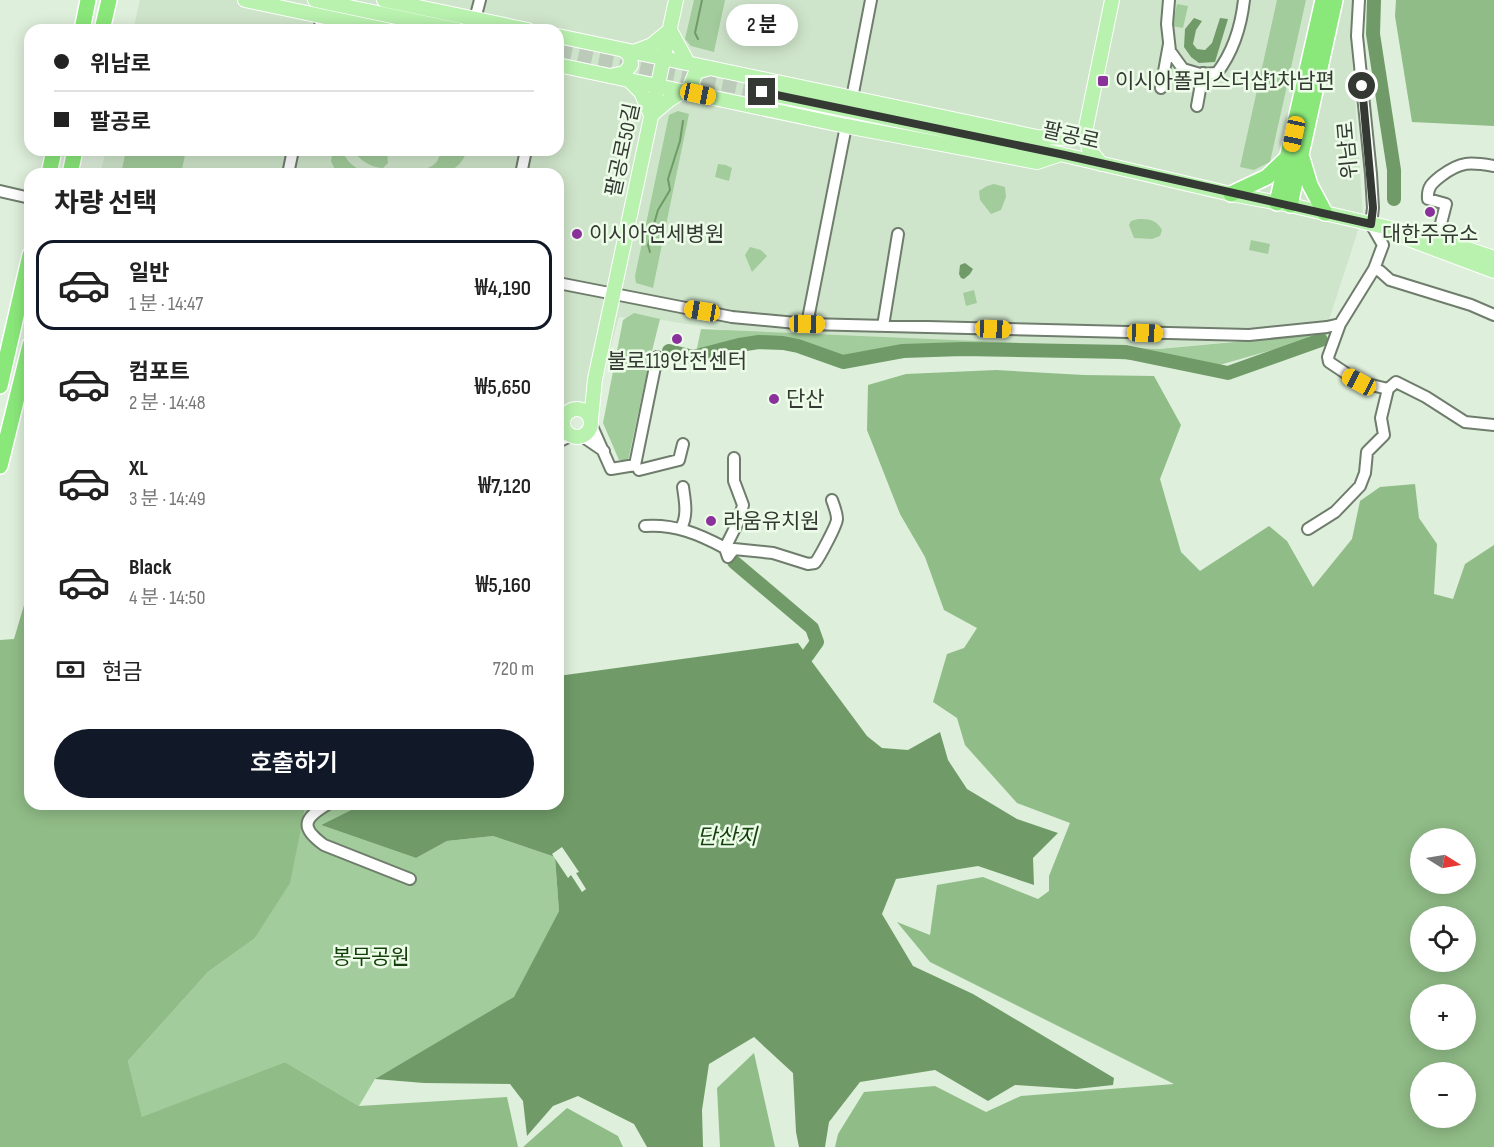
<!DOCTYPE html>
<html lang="ko">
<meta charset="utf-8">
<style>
:root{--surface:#fff;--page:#f2f2f2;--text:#222;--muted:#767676;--line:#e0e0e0;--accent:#111827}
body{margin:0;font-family:"Sofia Sans Condensed","Noto Sans KR",sans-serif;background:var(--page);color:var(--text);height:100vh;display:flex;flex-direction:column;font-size:22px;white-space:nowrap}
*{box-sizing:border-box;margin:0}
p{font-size:20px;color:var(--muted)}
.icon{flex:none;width:33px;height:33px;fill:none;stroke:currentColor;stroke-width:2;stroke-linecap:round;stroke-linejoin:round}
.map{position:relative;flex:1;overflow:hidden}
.sheet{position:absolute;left:24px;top:168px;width:540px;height:642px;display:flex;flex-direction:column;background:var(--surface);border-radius:18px;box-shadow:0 3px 15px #0003}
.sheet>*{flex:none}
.top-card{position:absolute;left:24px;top:24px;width:540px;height:132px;border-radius:18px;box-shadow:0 3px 15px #0003;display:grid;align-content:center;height:132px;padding:0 30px;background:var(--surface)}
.needle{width:39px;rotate:101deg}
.fabs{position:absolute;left:1410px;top:828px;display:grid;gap:12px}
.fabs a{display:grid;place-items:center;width:66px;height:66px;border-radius:50%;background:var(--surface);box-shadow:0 3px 15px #0003;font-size:30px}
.end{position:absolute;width:27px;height:27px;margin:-14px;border:8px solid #343a33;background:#fff;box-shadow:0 0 0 3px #fff}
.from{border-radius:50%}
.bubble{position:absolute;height:42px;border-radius:21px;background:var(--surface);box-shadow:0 3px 15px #0003;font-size:20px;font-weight:600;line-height:42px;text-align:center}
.car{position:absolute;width:18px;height:36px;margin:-18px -9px;border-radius:8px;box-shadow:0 0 4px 2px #0007;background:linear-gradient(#f5c518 24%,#345 0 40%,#f5c518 0 76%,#345 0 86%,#f5c518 0)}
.top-card b{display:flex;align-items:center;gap:21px;height:57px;font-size:22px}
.top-card b+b{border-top:2px solid var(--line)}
.top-card i{width:15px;height:15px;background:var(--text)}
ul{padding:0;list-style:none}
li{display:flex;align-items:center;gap:18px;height:90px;margin:0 12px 9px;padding:0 18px;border:3px solid transparent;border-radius:18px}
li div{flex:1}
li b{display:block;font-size:22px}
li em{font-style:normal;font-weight:600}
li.active{border-color:var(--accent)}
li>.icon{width:54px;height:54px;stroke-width:1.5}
h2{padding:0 30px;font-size:27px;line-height:72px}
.pay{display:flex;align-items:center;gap:15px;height:66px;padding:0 30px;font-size:22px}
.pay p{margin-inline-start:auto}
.cta{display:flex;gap:12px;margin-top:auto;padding:12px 30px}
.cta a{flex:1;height:69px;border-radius:36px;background:var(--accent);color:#fff;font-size:24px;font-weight:600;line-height:69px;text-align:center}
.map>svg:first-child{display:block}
.built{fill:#cfe5cb}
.green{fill:#a2cc9b}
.forest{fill:#90bc87;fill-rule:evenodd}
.water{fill:#709b68}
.pier{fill:#deefdb}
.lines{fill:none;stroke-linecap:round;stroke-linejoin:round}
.stream{stroke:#709b68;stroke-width:2}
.river{stroke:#709b68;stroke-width:14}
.major-tunnel{stroke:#bccbb9;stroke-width:14;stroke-dasharray:14 7;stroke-linecap:butt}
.minor-casing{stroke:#6f7d6c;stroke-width:14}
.major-casing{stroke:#fff;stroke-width:16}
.highway-casing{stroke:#fff;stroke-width:18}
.minor{stroke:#fff;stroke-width:10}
.major{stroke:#b9f1af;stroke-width:14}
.highway{stroke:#8ae87a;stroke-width:15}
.route{stroke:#343a33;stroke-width:8}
.poi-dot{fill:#8b319c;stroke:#ecfce8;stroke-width:2}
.labels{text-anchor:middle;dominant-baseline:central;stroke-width:5;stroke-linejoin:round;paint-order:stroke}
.poi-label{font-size:21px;fill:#343a33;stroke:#ecfce8;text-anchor:start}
.street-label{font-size:21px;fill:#343a33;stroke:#ecfce8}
.park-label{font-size:21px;fill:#123e09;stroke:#ecfce8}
.water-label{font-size:22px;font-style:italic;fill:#16420e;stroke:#ecfce8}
</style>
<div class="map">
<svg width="1494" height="1147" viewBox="0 0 1494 1147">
<rect width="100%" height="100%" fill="#deefdb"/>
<path class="built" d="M140,0h1214l-3,42 12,173 -36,111 -108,17 -60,6 -428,-18 -69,-11 -9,1 -34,-4 -22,79 -38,18 -1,-240h-458l6,-24h452v-120h-425z"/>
<path class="green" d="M694,0h31l-11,52 -23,-6 -6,-7z
M1277,0h29l-36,162 -16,8 -14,-3z
M1177,4l11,2 -5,22 -11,-2z
M678,111l11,3 -36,174 -17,-5 -1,-7 34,-161z
M126,150h60l-5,24h-60z
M333,150h7l10,13 14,11 -28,-2 -5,-11z
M352,150h35l1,13 -5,5c-12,0 -24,-9 -31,-18z
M441,150l25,3c-7,18 -21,21 -38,21v-6c9,-4 11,-9 13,-18z
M718,164l8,1 6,3 -3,13 -14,-4z
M994,184l11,3 1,10 -5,13 -10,4 -11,-14 -1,-9 8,-5z
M1138,219c11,0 18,0 24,11l-2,6 -8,3 -18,-1 -5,-13 2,-4z
M1251,240l19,4 -2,10 -19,-4z
M750,247l11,3 6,6 -15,16 -7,-17z
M974,290l3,13 -11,3 -3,-13z
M634,313l26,6 -12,48 -20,94 -9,-1 -16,-37 20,-103z
M701,329l458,20 173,-16 -116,33 -211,-15 -158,8 -64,-21 -41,3 -46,12z
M312,804h51l-42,21 95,33 31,-17 46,-5 62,21 4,54 -45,87 -139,81 -16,27 -74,-44 -143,56 -14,-57 80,-89 46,-33 48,-114 3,-18z"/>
<path class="forest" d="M1396,0h98v126l-82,-4 -17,-106z
M996,370l88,5 70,1 27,49 -21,54 21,73 19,19 69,-45 18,15 26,46 39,-48 8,-38 20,-14 35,-3 4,34 18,26 -3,50 19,5 12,-35 29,-19v602h-659l3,-13 26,-42 71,-6 51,26 35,-16 153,-12 -244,-122 -33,-40 33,13 7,-50 46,-8 55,22 11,-8v-15l21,-53 -53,-20 -52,-58 -8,-27 -24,-16 14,-48 17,-6 13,-20 -33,-18 -19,-53 -25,-43 -33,-84 1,-45 38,-11zM1420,838h46v46h-46zM1420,916h46v46h-46zM1420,994h46v46h-46zM1420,1072h46v46h-46z
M30,585v219h282l-7,4 -15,75 -36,56 -46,33 -80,89 14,56 143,-55 74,44 148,-9 11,50h-518v-507l14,-1z
M754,1053l21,94h-55l-3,-59z
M567,1108l51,28 5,11h-100z"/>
<path class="water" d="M1194,18l8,3 -6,9 -3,14 4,5 8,1 7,-7 8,-25 8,1 -13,43 -16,1 -8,-6 -7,-10 1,-18z
M965,263l8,6 -3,5 -6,5 -3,-1 -2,-4 1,-9z
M798,643l69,93 15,12 26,2 32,-18 8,28 19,29 50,30 41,14 -25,25 1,27 -56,-19 -82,13 -14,35 31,52 60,28 141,84 -1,7 -37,4 -61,-4 -27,16 -53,-31 -75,12 -31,40 -4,25h-26l-3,-15 -3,-59 -39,-36 -45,27 -7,46 1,37h-56l-13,-23 -56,-28 -25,10 -26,30 -4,-35 -13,-17 -86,-1 -49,-4 139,-82 45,-86 -4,-54 -62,-21 -46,5 -31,17 -95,-33 42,-21h195v-128z"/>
<path class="pier" d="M562,847l17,25 -3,1 10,16 -4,3 -11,-17 -3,3 -16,-24z"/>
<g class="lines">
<path class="stream" d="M698,39l-3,-6 7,-33
M650,252l-2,-7 10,-35 12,-20 -2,-11 12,-38 3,-20"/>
<path class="river" d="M1374,0l-1,34 21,136v29
M669,351l24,6 46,-12 20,-3 24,1 15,3 45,16 60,-11 60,-2 163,3 102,21 93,-33
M734,562l78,66 5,14 -10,14"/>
<path class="major-tunnel" d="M558,50l204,42"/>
<defs>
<path id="minor" d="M1169,0l-2,24 3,27 13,18 17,5 17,-1c16,-21 24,-46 27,-73
M475,19l5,-19
M319,30l3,-13
M1161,88l8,-44
M852,98l19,-98
M1197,106l6,-33
M288,174l5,-24
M521,174l5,-24
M0,191l30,7
M1437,239l9,-35 -18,-5c-1,-12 4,-16 13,-23 20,-15 29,-14 53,-10
M1374,269l6,2 10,9 81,25 23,10
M558,283l174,34 75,7 442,11 78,-8 13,-3 34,-55 9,-24 -12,-21 2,-16 -2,-34 -14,-138 2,-36
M807,324l39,-198
M883,326l15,-92
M1388,389l8,-7 30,15 39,25 29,3
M591,424l20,45 24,-4 22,-108
M558,428l5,-5
M582,436l22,15
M558,442l12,-6
M639,470l40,-10 4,-16
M645,526c30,-2 54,8 80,22l3,9 6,-8 39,4 35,11 7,-1c4,-5 22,-38 22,-44 0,-6 -3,-13 -5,-19
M681,528c7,-13 4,-26 2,-41
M1308,529l27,-17 25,-26 5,-13 2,-21 17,-17 -3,-17 7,-29 -29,-7 -30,-20 -1,-5 12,-33
M725,548l14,-28 4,-15 -9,-24v-23
M328,804c-25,15 -28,23 -4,41l86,34"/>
<path id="major" d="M245,0l142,30
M315,0l143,30
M384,0l144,30
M558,36l479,101 36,1 12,-6
M634,52l18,-7 18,-15 18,33
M558,65l288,61 191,36 21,-7
M610,76l14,-3 7,-8 -1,-9 -6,-6
M630,81l11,11 10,23 18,-15 14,-9
M762,92l298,62 171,40 59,11 147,34 57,19
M697,94l-6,-10 5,-12 14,-4
M1101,164l-12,-15 -4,-17 27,-132
M1406,238l88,33
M563 423a14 14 0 1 1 28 0a14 14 0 1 1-28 0Z
M591,419l4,-40 81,-379"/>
<path id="highway" d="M82,30l6,-30
M102,30l7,-30
M1302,158l8,27 15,28
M49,174l5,-24
M70,174l5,-24
M1231,194l36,-17 22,-21
M1277,203l46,-203
M1290,205l45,-205
M0,386l30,-131
M0,466l30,-121"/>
</defs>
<use href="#minor" class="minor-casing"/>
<use href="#major" class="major-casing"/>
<use href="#highway" class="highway-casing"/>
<use href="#minor" class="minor"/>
<use href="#major" class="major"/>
<use href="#highway" class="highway"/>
</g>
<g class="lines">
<path class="route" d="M762,92l298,62 311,70 2,-16 -11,-122"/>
</g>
<g class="poi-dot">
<rect x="1097" y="75" width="12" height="12" rx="3"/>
<circle cx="1430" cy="212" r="6"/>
<circle cx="577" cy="234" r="6"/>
<circle cx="677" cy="339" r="6"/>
<circle cx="774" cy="399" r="6"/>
<circle cx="711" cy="521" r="6"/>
</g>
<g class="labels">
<g class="poi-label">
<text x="1115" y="81">이시아폴리스더샵1차남편</text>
<text x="589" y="234">이시아연세병원</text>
<text x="1430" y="234" text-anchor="middle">대한주유소</text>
<text x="677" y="361" text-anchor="middle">불로119안전센터</text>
<text x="786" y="399">단산</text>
<text x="723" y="521">라움유치원</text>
</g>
<g class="street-label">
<text transform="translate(1071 136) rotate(13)">팔공로</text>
<text transform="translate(623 150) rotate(-78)">팔공로50길</text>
<text transform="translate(1348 150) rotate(-95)">위남로</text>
</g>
<g class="park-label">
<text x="371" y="957">봉무공원</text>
</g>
<g class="water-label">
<text x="727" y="837">단산지</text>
</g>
</g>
</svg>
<div class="fabs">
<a><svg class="needle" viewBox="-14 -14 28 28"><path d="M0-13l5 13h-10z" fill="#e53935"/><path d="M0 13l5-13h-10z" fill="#767676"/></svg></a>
<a><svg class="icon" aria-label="locate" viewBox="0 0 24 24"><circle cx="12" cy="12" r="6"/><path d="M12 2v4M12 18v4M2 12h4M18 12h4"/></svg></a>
<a>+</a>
<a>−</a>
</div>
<i class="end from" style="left:1362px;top:86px"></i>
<i class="end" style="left:762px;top:92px"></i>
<div class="bubble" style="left:726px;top:4px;width:72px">2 분</div>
<i class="car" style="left:698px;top:94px;rotate:102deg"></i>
<i class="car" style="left:1294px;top:134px;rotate:192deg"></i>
<i class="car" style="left:702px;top:311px;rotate:280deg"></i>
<i class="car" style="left:807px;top:324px;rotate:91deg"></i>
<i class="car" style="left:993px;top:329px;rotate:92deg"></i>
<i class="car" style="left:1145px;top:333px;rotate:92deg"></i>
<i class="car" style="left:1359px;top:382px;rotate:298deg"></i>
<div class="top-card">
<b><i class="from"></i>위남로</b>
<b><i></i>팔공로</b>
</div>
<section class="sheet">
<h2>차량 선택</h2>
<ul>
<li class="active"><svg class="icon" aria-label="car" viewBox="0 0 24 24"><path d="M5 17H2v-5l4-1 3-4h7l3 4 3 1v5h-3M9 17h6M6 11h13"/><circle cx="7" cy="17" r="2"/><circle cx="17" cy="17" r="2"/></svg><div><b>일반</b><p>1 분 · 14:47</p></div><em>₩4,190</em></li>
<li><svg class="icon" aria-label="car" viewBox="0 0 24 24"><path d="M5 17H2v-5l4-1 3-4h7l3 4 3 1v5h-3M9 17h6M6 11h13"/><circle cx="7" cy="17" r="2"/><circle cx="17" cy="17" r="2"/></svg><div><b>컴포트</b><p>2 분 · 14:48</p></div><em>₩5,650</em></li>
<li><svg class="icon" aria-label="car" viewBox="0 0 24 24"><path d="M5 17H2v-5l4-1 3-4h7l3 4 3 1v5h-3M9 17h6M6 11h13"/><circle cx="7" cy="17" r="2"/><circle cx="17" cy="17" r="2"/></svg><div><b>XL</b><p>3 분 · 14:49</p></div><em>₩7,120</em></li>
<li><svg class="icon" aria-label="car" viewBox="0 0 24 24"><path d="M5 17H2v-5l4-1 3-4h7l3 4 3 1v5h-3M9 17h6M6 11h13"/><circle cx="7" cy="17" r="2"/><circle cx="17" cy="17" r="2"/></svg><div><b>Black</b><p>4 분 · 14:50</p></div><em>₩5,160</em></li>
</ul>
<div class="pay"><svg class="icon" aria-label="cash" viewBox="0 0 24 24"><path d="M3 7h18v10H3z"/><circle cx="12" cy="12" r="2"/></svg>현금<p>720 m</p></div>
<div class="cta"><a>호출하기</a></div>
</section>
</div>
